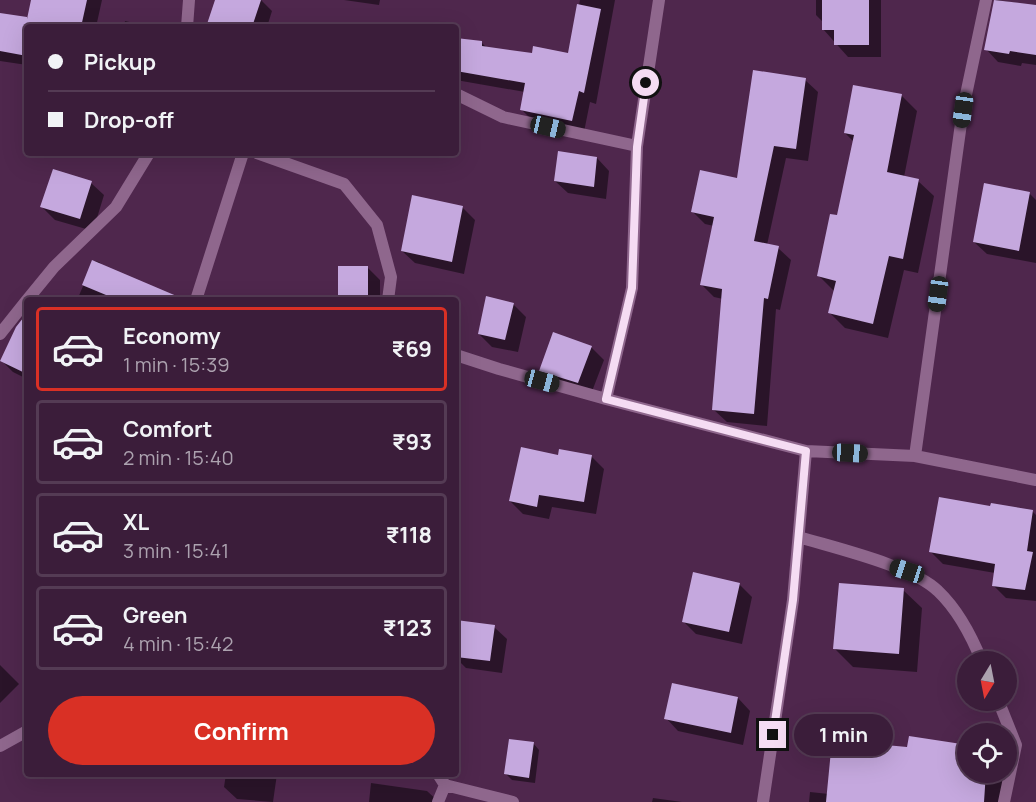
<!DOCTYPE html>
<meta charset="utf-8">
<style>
:root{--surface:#3b1d3a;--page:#422642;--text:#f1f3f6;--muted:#aca2af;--line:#543b54;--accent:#d93025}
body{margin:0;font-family:Manrope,sans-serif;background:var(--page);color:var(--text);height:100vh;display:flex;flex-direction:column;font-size:22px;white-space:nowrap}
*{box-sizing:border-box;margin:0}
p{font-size:20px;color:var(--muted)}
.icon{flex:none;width:33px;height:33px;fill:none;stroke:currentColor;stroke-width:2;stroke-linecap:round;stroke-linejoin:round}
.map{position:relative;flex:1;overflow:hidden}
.sheet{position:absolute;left:24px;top:297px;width:435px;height:480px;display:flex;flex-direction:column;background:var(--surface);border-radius:6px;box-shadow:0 6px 24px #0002,0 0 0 2px var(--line)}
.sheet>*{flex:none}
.guide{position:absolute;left:24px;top:24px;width:435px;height:132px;border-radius:6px;box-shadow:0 6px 24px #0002,0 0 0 2px var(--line);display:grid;align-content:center;height:132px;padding:0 24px;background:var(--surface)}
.needle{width:39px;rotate:190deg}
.buttons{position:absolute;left:957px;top:651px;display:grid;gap:12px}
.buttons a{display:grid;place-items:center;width:60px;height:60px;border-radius:50%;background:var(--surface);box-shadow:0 6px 24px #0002,0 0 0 2px var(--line);font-size:30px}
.end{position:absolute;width:27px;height:27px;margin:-14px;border:8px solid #f5dcf3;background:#111;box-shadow:0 0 0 3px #111}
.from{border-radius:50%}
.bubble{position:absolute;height:42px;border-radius:21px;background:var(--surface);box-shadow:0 6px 24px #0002,0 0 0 2px var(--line);font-size:20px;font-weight:700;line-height:42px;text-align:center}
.car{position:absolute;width:18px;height:36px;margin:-18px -9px;border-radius:8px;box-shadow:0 0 4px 2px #0007;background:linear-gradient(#222 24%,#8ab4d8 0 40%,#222 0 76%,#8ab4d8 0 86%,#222 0)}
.guide b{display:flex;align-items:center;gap:21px;height:57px;font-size:22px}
.guide b+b{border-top:2px solid var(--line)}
.guide i{width:15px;height:15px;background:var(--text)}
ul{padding:10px 0 0;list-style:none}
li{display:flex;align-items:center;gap:18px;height:84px;margin:0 12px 9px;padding:0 12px;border:3px solid var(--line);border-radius:6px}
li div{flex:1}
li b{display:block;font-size:22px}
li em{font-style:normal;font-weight:700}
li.active{border-color:var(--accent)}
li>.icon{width:54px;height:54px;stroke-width:1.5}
.button{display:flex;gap:12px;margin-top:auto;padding:12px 24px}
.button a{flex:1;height:69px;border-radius:36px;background:var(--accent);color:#fff;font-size:24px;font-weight:700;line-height:69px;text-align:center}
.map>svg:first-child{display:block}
.shadow{fill:#0007}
.building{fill:#c5a8de}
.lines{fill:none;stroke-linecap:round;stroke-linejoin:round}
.minor{stroke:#8f678d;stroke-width:12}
.route{stroke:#f5dcf3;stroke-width:8}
</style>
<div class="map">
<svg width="1036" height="802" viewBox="0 0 1036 802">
<rect width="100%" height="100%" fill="#4f274d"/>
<path class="shadow" d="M33,0h69l-6,27h-69v38l-27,-4v-47l29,5z
M217,0h44l11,11 -5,16h-59z
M344,0h36l-1,5z
M580,0h35l-19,104 -6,-2 -6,30 -51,-11 -12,-12 4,-17 -69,-12v-41l26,4 6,6 45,6h36z
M816,0h65v57h-33l-25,-28v-7l-7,-7z
M996,0l40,6v59l-14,-2 -1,3 -23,-4 -12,-13z
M125,21l27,6h-28z
M805,80l13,12 -10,69 -22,-3 -19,87 11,3 13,12 -11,50 -4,-1 -9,117 -40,-4 -13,-12 9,-111 -9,-2 -13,-13 13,-58 -9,-2 -12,-12 45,-32z
M902,96l15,15 -13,66 14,4 16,15 -16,77 -14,-3 -16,68 -43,-10 -15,-15 5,-21 -16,-16 19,-59 16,-75 -9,-9z
M597,158l12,13 -3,28 -38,-6 -13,-12z
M91,183l13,12 -11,36 -38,-11 -13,-13z
M1030,194l6,6v63l-49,-9 -13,-12z
M462,207l13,13 -11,54 -49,-11 -13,-12z
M94,261l5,1 5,5 71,33h-98z
M368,268l12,12v20h-41z
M513,304l13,13 -8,35 -26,-5 -13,-13z
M27,316v63l-14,-7 -11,-11z
M591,347l13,13 -13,34 -38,-11 -13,-12z
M591,456l13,13 -8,45 -44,-7 -3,12 -26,-5 -13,-13 49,-44z
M992,508l41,4 3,3v86l-30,-3 -12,-12 1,-13 -52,-9 -12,-12z
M739,584l13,13 -10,47 -46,-10 -12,-12z
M903,590l19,18 -5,64 -64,-5 -18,-18z
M494,627l13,12 -5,34 -36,-5 -10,-10v-23z
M0,665l19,19 -19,19z
M738,698l12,13 -7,34 -65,-14 -12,-13z
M533,743l6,7 -4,33 -23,-3 -6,-6z
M909,749l59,23h38l1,30h-198l1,-10 19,2z
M226,774h51l-4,28 -36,-3 -13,-12z
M371,783l56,8 12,11h-70z
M653,798l29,4h-30z"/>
<path class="building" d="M31,0h56l-6,27h-54v29l-27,-5v-38l27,4v2z
M215,0h46l-9,27h-46z
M822,0h47v45h-35v-15h-12z
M994,0l42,5v50l-26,-4 -1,3 -25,-4z
M577,4l24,5 -17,84 -5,-2 -7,30 -52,-11 5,-27 -69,-12v-33l26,3v5l50,7 1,-7 35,7z
M753,70l53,8 -10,71 -22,-3 -20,95 25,5 -11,53 -4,-1 -10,116 -42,-4 10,-121 -22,-4 14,-68 -23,-5 9,-42 37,8z
M853,85l49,9 -15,78 32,7 -16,80 -14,-3 -16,68 -45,-11 8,-32 -19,-5 13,-62 7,1 17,-80 -10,-2z
M558,151l39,6 -3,30 -40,-6z
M53,169l39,12 -12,38 -40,-12z
M984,183l46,9 -11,59 -46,-9z
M412,195l51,11 -11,56 -51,-11z
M92,260l94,40h-68l-36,-15z
M338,266h30v34h-30z
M486,296l28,7 -9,37 -27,-6z
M27,313v61l-27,-13 16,-34z
M553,332l39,14 -14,37 -39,-12z
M521,447l37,8 1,-6 33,6 -8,47 -45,-7 -2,12 -28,-6z
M939,497l51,9 1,-3 42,7 -6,41 6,1 -8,38 -33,-4 3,-22 -66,-12z
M693,572l47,11 -11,49 -47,-10z
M839,583l65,5 -5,66 -66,-5z
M456,620l39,5 -5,36 -34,-4z
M672,683l66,14 -7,36 -67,-14z
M909,736l59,9v27h18l-2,30h-158l6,-62 75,7z
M509,739l25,3 -5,36 -25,-4z"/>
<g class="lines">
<path class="minor" d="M187,27l2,-27
M456,94l47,23 134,29
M257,153l87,31 33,41 14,52 -3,23
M27,300l27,-33 62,-60 33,-54
M196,300l47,-147
M0,334l27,-34
M456,355l43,14 107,30 200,52 109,5 121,24
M606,399l26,-111 5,-142 22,-146
M915,456l48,-347 23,-109
M799,537c36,11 114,29 139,54 19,18 34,46 44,71
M998,700l18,45 -12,57
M0,746l27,-15
M438,774l7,11 68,17
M438,802l7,-17
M763,802l30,-202 13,-149"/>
</g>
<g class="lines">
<path class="route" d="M646,83l-9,64 -5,141 -26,111 200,52 -13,149 -20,135"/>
</g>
</svg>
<div class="buttons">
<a><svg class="needle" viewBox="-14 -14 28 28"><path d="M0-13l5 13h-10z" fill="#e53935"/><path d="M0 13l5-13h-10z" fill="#aca2af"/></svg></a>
<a><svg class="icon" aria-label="locate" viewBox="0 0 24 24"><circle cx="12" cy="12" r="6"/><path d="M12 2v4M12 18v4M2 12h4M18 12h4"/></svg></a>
</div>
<i class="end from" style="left:646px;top:83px"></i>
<i class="end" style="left:773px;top:735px"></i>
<div class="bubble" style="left:794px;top:714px;width:99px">1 min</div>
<i class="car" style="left:963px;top:110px;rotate:188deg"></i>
<i class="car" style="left:548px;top:127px;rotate:103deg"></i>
<i class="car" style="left:938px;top:294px;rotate:188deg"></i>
<i class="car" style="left:542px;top:381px;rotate:105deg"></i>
<i class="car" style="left:850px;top:453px;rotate:93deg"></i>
<i class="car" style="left:907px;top:571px;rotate:288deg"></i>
<div class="guide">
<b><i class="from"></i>Pickup</b>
<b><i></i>Drop-off</b>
</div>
<section class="sheet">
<ul>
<li class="active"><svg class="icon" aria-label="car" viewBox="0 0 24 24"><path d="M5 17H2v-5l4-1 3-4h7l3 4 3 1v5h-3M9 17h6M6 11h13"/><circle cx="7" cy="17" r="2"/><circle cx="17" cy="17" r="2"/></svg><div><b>Economy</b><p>1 min · 15:39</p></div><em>₹69</em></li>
<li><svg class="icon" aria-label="car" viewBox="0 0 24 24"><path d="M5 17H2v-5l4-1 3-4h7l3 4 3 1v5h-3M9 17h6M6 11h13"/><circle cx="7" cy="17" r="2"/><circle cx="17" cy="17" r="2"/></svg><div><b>Comfort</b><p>2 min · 15:40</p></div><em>₹93</em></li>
<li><svg class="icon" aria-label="car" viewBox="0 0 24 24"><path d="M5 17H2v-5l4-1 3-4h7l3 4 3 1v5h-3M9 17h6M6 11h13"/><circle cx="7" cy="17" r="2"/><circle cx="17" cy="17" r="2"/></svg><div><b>XL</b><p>3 min · 15:41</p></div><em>₹118</em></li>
<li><svg class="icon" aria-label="car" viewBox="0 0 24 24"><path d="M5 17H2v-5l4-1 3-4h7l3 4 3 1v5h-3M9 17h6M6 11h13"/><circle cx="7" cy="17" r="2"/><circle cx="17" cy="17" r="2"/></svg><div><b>Green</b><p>4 min · 15:42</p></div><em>₹123</em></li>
</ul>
<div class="button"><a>Confirm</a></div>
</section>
</div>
